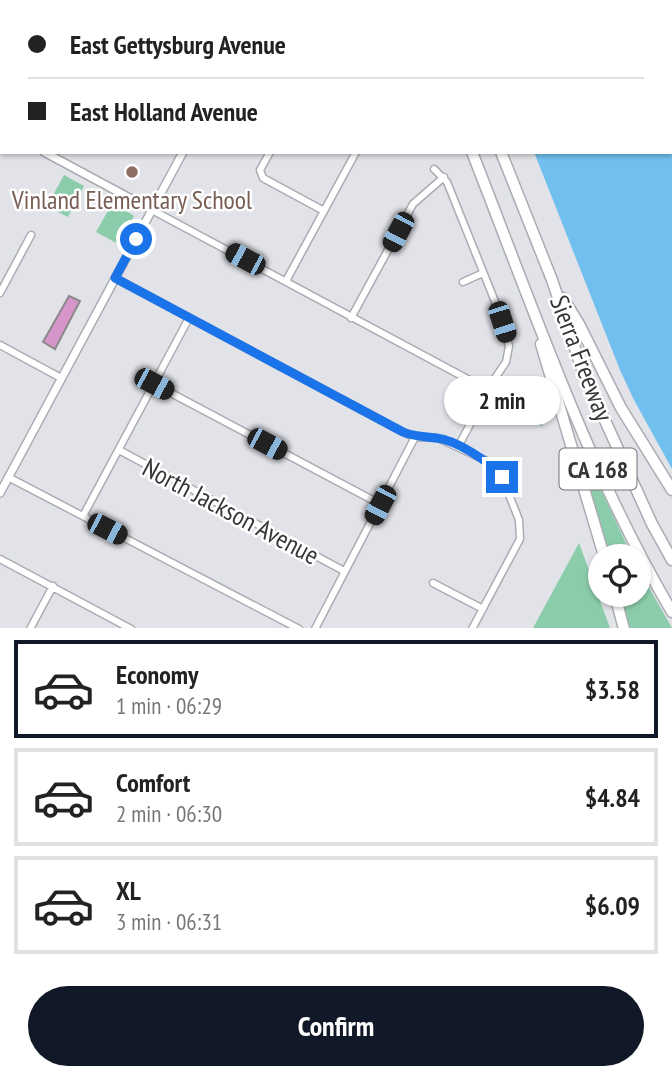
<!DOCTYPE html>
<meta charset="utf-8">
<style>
:root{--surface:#fff;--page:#f2f2f2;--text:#222;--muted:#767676;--line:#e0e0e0;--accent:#111827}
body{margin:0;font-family:"PT Sans Narrow",sans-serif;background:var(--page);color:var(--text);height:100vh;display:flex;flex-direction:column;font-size:26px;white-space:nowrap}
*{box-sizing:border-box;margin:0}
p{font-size:23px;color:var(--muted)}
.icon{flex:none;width:38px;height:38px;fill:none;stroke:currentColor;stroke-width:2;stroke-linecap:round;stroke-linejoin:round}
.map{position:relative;height:628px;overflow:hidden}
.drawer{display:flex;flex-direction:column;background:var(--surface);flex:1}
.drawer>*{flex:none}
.hud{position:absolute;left:0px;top:0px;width:672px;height:154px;box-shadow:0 2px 5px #0004;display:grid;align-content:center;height:154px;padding:0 28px;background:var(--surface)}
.fabs{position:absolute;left:588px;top:544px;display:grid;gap:14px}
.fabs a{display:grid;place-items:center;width:63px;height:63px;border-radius:50%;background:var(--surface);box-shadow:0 2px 5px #0004;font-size:35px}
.end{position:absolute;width:32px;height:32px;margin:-16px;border:9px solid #1a73e8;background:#fff;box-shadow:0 0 0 4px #fff}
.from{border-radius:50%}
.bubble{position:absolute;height:49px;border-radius:24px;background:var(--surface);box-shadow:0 2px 5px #0004;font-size:23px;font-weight:600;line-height:49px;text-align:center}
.car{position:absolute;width:21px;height:42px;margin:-21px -10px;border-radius:9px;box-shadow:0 0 5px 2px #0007;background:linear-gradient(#222 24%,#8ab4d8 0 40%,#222 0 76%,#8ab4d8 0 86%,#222 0)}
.hud b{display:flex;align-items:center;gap:24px;height:66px;font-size:26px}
.hud b+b{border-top:2px solid var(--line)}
.hud i{width:18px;height:18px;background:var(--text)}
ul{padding:12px 0 0;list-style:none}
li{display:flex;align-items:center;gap:21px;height:98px;margin:0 14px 10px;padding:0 14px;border:4px solid var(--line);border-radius:0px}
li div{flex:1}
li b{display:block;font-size:26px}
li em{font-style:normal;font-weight:600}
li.active{border-color:var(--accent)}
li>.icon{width:63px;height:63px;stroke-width:1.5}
.action{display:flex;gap:14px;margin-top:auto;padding:14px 28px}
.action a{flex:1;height:80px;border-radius:42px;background:var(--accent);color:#fff;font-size:28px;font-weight:600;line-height:80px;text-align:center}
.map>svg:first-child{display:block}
.green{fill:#8bcdaa}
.water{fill:#71bfee}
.building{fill:#d696ca;stroke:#8e888d;stroke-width:2}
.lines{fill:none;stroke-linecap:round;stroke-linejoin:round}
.service-casing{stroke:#aaacb2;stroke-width:5}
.minor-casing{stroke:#aaacb2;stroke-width:9}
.tertiary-casing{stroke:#aaacb2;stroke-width:10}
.motorway-casing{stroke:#aaacb2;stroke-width:13}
.service{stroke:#fff;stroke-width:2.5}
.minor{stroke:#fff;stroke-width:6}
.tertiary{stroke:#fff;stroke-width:7}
.motorway{stroke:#fff;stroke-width:10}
.route{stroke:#1a73e8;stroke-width:9}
.education-dot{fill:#8d6e63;stroke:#fff;stroke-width:2.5}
.labels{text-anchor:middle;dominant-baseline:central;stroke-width:5;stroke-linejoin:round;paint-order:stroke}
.shield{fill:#fff;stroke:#727274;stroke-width:2}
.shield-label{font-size:24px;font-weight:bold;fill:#363639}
.education-label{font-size:26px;fill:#785e54;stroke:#fff}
.street-label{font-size:26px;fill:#363639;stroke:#fff}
</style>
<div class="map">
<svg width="672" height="629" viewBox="0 0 672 629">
<rect width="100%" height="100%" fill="#e1e3e9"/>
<path class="green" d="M64,175l20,11 -16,31 -21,-11z
M113,202l21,14 -14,29 -24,-13z
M499,384l33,18 11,25 -52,-27z
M586,458l46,98h-23l-29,-95z
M579,543l31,85h-77z
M639,570l33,58h-42l-10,-33h19z"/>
<path class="water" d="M670,63l2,1v405l-38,-69 -14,-30 -86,-218h136z"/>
<path class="building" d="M69,296l11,5 -25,48 -12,-7z"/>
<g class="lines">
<defs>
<path id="service" d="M0,101l2,-3"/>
<path id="minor" d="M379,0l1,2
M606,0l1,2
M351,2l1,-2
M670,46l2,-3
M270,152l-10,18 3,8 61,33
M434,169l13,13 49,122 13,42 -3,16 -13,19 -35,66
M152,210l336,180
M115,278l288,154 12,5 23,1 49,23 15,16 17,43 1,19 -48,90
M286,281l70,-129
M463,282l20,-9
M0,293l31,-58
M351,318l62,-114 31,-27
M0,345l61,33
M154,384l226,120
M119,450l225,121
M8,477l291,152
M83,516l106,-198
M0,559l131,70
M433,583l50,26
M30,629l23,-43
M315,629l100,-192"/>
<path id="tertiary" d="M264,2l1,-2
M0,129l2,1
M44,152l108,58
M0,493l183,-341"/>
<path id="motorway" d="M411,0l1,2
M440,0l1,2
M472,152c61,155 115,316 200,460
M501,152l51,128 31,92 69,152 20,36
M563,298l16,26 42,84 51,82
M541,344l63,212
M615,595l9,34"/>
</defs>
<use href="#service" class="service-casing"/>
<use href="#minor" class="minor-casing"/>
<use href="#tertiary" class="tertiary-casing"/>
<use href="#motorway" class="motorway-casing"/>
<use href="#service" class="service"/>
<use href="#minor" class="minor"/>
<use href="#tertiary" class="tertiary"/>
<use href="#motorway" class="motorway"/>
</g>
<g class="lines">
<path class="route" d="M136,239l-21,39 288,154c11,5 21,4 33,6 20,2 53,23 66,39"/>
</g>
<circle class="education-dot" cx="132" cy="172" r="7"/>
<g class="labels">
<rect class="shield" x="559.5" y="448.5" width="77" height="41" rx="5"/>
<g class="shield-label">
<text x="598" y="469">CA 168</text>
</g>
<g class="education-label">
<text x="132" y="199">Vinland Elementary School</text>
</g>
<g class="street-label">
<text transform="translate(582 358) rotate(69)">Sierra Freeway</text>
<text transform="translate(231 511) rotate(28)">North Jackson Avenue</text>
</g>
</g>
</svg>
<div class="fabs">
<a><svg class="icon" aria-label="locate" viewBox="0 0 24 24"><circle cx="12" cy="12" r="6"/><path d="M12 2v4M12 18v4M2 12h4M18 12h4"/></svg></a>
</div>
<i class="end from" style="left:136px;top:239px"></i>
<i class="end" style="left:502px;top:477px"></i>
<div class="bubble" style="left:444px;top:376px;width:116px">2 min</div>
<i class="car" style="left:398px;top:232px;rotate:208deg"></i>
<i class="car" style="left:245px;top:259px;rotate:298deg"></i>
<i class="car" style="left:502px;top:322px;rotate:162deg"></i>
<i class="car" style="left:154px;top:384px;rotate:118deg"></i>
<i class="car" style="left:267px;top:444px;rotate:118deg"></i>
<i class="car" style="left:380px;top:505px;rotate:208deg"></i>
<i class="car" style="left:107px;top:529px;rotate:117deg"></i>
<div class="hud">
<b><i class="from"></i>East Gettysburg Avenue</b>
<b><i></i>East Holland Avenue</b>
</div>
</div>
<section class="drawer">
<ul>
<li class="active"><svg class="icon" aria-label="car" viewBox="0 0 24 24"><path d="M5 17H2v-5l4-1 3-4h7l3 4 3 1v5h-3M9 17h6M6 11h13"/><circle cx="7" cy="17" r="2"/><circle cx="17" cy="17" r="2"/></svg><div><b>Economy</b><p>1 min · 06:29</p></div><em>$3.58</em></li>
<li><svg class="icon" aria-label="car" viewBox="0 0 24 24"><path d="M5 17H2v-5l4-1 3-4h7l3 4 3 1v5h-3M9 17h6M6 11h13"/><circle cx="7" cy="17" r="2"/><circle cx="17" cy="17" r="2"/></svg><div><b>Comfort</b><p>2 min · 06:30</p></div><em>$4.84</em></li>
<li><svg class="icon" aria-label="car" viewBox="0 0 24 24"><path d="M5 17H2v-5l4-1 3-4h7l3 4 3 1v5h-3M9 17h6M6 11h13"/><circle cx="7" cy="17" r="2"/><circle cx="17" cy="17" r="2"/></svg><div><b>XL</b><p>3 min · 06:31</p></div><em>$6.09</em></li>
</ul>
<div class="action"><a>Confirm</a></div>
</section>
